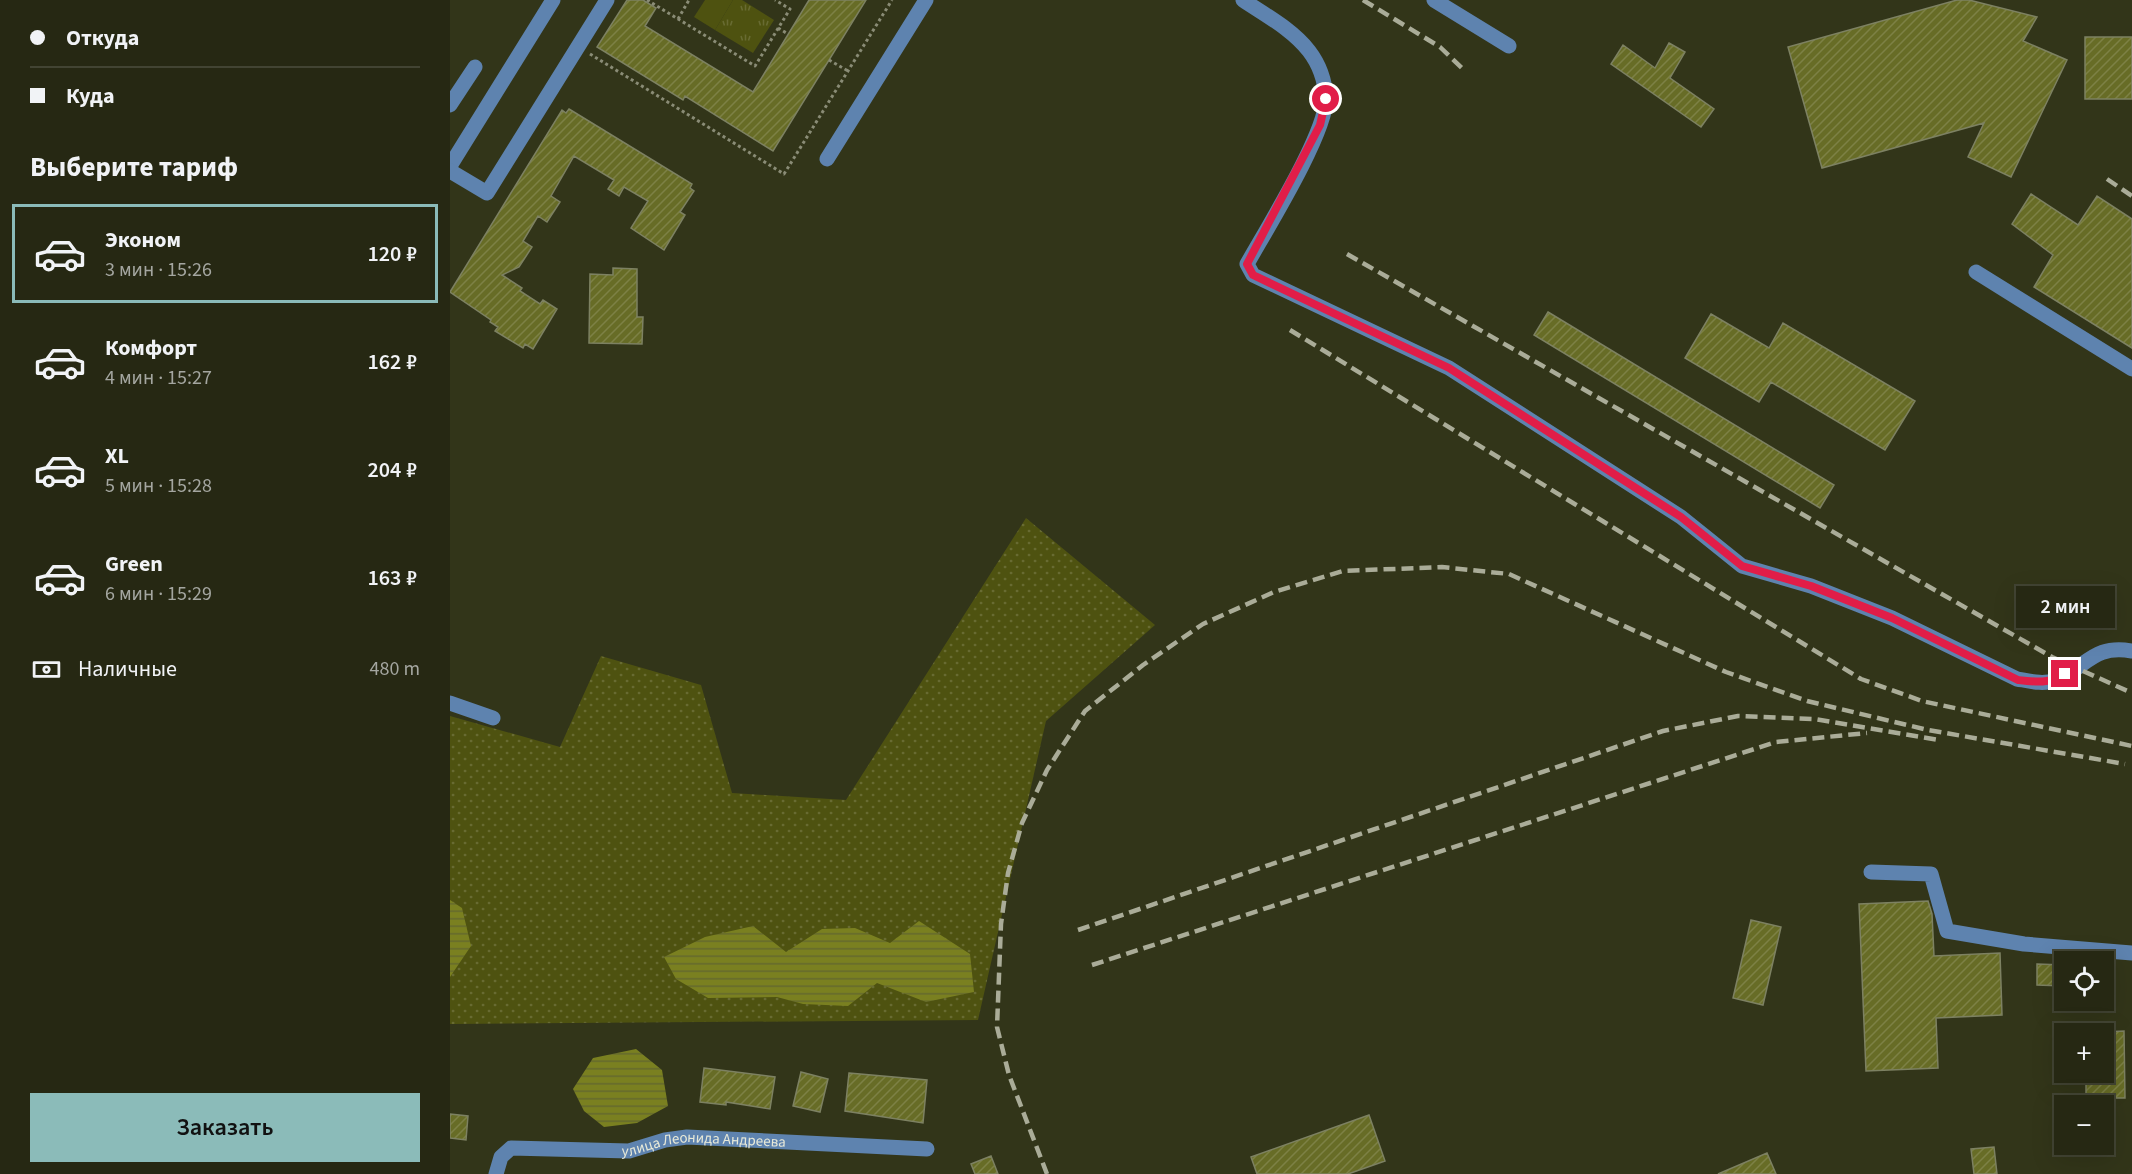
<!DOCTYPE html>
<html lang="ru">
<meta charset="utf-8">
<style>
:root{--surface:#262813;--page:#2e301c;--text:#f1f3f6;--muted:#a4a6a0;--line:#424433;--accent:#8bbbb9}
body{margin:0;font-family:"Source Sans 3",sans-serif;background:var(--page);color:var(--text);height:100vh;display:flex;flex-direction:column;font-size:22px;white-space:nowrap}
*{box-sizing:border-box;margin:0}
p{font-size:20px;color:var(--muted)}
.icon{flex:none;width:33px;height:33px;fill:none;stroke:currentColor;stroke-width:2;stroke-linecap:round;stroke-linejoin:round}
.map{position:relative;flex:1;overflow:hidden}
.side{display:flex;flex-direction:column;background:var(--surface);width:450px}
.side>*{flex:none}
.banner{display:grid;align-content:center;height:132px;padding:0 30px;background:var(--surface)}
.tools{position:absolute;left:1604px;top:951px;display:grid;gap:12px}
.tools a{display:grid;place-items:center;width:60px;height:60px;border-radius:0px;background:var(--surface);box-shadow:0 6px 24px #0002,0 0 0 2px var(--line);font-size:30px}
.end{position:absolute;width:27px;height:27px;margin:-14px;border:8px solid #e11d48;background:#fff;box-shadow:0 0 0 3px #fff}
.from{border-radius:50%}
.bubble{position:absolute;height:42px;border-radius:0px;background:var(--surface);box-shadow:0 6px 24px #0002,0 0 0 2px var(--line);font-size:20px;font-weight:600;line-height:42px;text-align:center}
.banner b{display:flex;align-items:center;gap:21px;height:57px;font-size:22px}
.banner b+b{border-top:2px solid var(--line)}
.banner i{width:15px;height:15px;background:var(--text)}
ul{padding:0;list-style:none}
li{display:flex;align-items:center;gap:18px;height:99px;margin:0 12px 9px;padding:0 18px;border:3px solid transparent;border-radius:0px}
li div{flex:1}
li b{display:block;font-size:22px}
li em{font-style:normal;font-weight:600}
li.active{border-color:var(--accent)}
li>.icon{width:54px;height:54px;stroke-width:1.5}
h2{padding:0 30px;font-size:27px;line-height:72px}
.pay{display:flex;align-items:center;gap:15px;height:66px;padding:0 30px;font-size:22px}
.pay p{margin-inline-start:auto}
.primary-button{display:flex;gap:12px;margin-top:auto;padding:12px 30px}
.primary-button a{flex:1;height:69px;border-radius:0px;background:var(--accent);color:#111;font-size:24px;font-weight:600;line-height:69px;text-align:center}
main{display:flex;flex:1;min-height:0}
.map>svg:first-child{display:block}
.grass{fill:url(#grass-dots)}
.park{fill:url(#park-tufts)}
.pitch{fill:#4e5210}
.water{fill:url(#water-rules)}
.building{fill:url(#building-hatch);stroke:#7d8162;stroke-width:1.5}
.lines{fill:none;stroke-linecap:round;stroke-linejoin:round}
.path{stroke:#8a8c76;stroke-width:3;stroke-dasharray:3 3;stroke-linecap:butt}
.minor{stroke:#5e83af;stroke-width:15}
.rail{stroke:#aaac98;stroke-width:4.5;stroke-dasharray:12 6;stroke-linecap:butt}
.route{stroke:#e11d48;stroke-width:8}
.labels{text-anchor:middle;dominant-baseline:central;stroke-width:5;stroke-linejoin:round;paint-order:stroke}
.street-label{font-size:15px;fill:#e6e8d8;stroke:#1a1b0f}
</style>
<main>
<section class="side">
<div class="banner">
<b><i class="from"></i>Откуда</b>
<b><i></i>Куда</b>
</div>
<h2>Выберите тариф</h2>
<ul>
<li class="active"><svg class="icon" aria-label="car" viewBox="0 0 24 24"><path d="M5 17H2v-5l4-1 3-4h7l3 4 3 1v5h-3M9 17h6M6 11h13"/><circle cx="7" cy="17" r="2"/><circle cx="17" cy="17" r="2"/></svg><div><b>Эконом</b><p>3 мин · 15:26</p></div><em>120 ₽</em></li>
<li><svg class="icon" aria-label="car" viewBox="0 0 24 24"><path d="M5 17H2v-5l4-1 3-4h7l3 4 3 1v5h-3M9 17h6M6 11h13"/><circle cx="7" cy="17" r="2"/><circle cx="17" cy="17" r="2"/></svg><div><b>Комфорт</b><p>4 мин · 15:27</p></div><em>162 ₽</em></li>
<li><svg class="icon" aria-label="car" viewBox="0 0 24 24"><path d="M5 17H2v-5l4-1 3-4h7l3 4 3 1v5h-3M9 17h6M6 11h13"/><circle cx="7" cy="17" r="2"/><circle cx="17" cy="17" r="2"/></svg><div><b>XL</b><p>5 мин · 15:28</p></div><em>204 ₽</em></li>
<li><svg class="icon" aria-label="car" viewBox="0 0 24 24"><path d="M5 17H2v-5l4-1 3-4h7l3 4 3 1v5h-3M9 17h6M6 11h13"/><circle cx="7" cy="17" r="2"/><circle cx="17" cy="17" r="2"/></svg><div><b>Green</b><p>6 мин · 15:29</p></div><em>163 ₽</em></li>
</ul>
<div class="pay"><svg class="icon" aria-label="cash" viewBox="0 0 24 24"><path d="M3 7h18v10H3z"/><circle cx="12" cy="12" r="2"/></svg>Наличные<p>480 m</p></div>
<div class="primary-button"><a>Заказать</a></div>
</section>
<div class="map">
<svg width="1682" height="1174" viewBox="0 0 1682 1174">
<defs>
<pattern id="grass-dots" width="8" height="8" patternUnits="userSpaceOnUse" patternTransform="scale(1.5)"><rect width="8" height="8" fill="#4e5210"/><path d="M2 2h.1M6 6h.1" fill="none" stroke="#686b32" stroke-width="1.8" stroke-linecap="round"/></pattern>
<pattern id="park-tufts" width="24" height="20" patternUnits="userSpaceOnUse" patternTransform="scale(1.5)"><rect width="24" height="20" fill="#4e5210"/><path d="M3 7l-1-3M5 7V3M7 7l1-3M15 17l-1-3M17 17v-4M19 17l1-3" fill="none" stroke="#686b32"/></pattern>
<pattern id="water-rules" width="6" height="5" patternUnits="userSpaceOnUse" patternTransform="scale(1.5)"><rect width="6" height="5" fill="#7a8020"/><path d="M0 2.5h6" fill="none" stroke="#65692d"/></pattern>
<pattern id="building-hatch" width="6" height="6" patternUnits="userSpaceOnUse" patternTransform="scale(1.5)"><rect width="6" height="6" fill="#676c26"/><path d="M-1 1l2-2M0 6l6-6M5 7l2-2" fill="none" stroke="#7d8145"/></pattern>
</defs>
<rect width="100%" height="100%" fill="#323519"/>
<path class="grass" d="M576,518l129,107 -109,96 -68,299 -528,4v-308l110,31 41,-91 100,29 31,108 114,7z"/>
<path class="park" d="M283,0h9l32,20 -21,33 -38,-23z"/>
<path class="pitch" d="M255,0h28l-18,30 -21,-13z"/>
<path class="water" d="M0,900l12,8 9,38 -21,31z
M469,921l51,33 4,38 -48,10 -49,-19 -29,23 -45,-2 -26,-7 -69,1 -32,-19 -12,-22 41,-20 48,-11 33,26 36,-23 33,-1 35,15z
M186,1049l26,21 6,36 -31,17 -33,4 -20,-16 -11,-22 20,-31z"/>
<path class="building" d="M177,0h16l13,8 -11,18 108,66 56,-92h57l-93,151 -88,-55 -2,4 -86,-53z
M1507,0h12l68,17 -14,24 44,19 -56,117 -43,-20 16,-34 -162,45 -34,-121z
M1635,37h47v62h-47z
M1219,43l16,9 -15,26 44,31 -13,18 -90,-63 12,-19 32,23z
M119,109l123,75 -2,4 4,3 -14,21 5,3 -21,35 -33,-22 17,-27 -24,-14 -5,9 -11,-7 6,-9 -40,-24 -23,40 9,6 -13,20 -9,-6 -15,25 9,6 -13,20 -17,8 20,13 -2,3 20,13 3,-4 14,9 -24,40 -8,-5 -2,4 -28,-17 3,-4 -8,-5 1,-2 -41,-28 112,-182 4,3z
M1581,194l47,31 19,-29 35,23v129l-98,-61 19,-32 -41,-31z
M163,268l24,1v48h6l-1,27 -53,-1 1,-69 23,1z
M1098,312l286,173 -14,23 -286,-173z
M1261,314l58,34 14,-25 132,78 -30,49 -114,-68 -12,20 -74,-44z
M1478,901l4,13 2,42 66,-3 2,62 -66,3 2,50 -72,3 -7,-167z
M1301,920l30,7 -18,78 -30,-7z
M1587,964l27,1v21l-27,-1z
M1674,1031l1,67h-39v-26h17v-40z
M254,1068l71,9 -5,32 -44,-7v3l-26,-3z
M351,1072l27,7 -8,33 -27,-6z
M399,1073l78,7 -4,43 -78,-12z
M0,1114l18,2 -2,24 -16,-2z
M919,1115l16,46 -37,13h-91l-6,-17z
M1544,1147l3,27h-23l-3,-25z
M1317,1153l9,21h-58z
M541,1156l7,18h-23l-4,-10z"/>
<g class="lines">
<path class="path" d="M197,0l108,66 35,-57 -15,-9
M228,19l11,-19
M328,28l10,6
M140,54l194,120 108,-174
M379,60l19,11"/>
<g class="minor">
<path d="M793,0c22,15 49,29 66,51 10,13 16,30 17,47 1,34 -60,132 -79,166l6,11 196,93 232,149 61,49 69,20 81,32 125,61c12,2 27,6 38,1 32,-12 37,-36 77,-29"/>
<path d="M984,0l75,46"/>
<path d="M0,105l25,-38"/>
<path d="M377,159l99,-159"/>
<path d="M0,166l103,-166"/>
<path d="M0,171l37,22 120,-193"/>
<path d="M1526,272l156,97"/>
<path d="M0,703l43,15"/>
<path d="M1421,872l60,2 16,57 77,13 108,9"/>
<path id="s1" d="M46,1174l5,-17 10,-9 118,3 36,-11 22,-3 240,12"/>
</g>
<path class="rail" d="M913,0l77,47 25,24
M1657,179l25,17
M897,254l705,403 80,36
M840,330l571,349 61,22 210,45
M628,930l585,-199 75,-15 76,3 125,21
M642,965l684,-223 91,-9
M597,1174l-38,-99 -12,-48 4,-103 7,-51 14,-50 25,-53 38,-59 58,-46 60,-41 71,-32 69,-21 99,-4 67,7 217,98 81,29 121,29 197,34"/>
</g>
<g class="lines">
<path class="route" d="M876,99l-6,26 -73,139 6,11 196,93 232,149 61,49 69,20 81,32 126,62c17,2 32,4 47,-6"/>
</g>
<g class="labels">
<g class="street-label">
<text stroke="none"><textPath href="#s1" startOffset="225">улица Леонида Андреева</textPath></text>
</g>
</g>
</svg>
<div class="tools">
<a><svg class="icon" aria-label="locate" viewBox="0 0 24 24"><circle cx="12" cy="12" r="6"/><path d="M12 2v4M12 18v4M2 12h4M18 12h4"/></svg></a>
<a>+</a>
<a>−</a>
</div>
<i class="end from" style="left:876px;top:99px"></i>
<i class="end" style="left:1615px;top:674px"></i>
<div class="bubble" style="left:1566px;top:586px;width:99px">2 мин</div>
</div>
</main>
